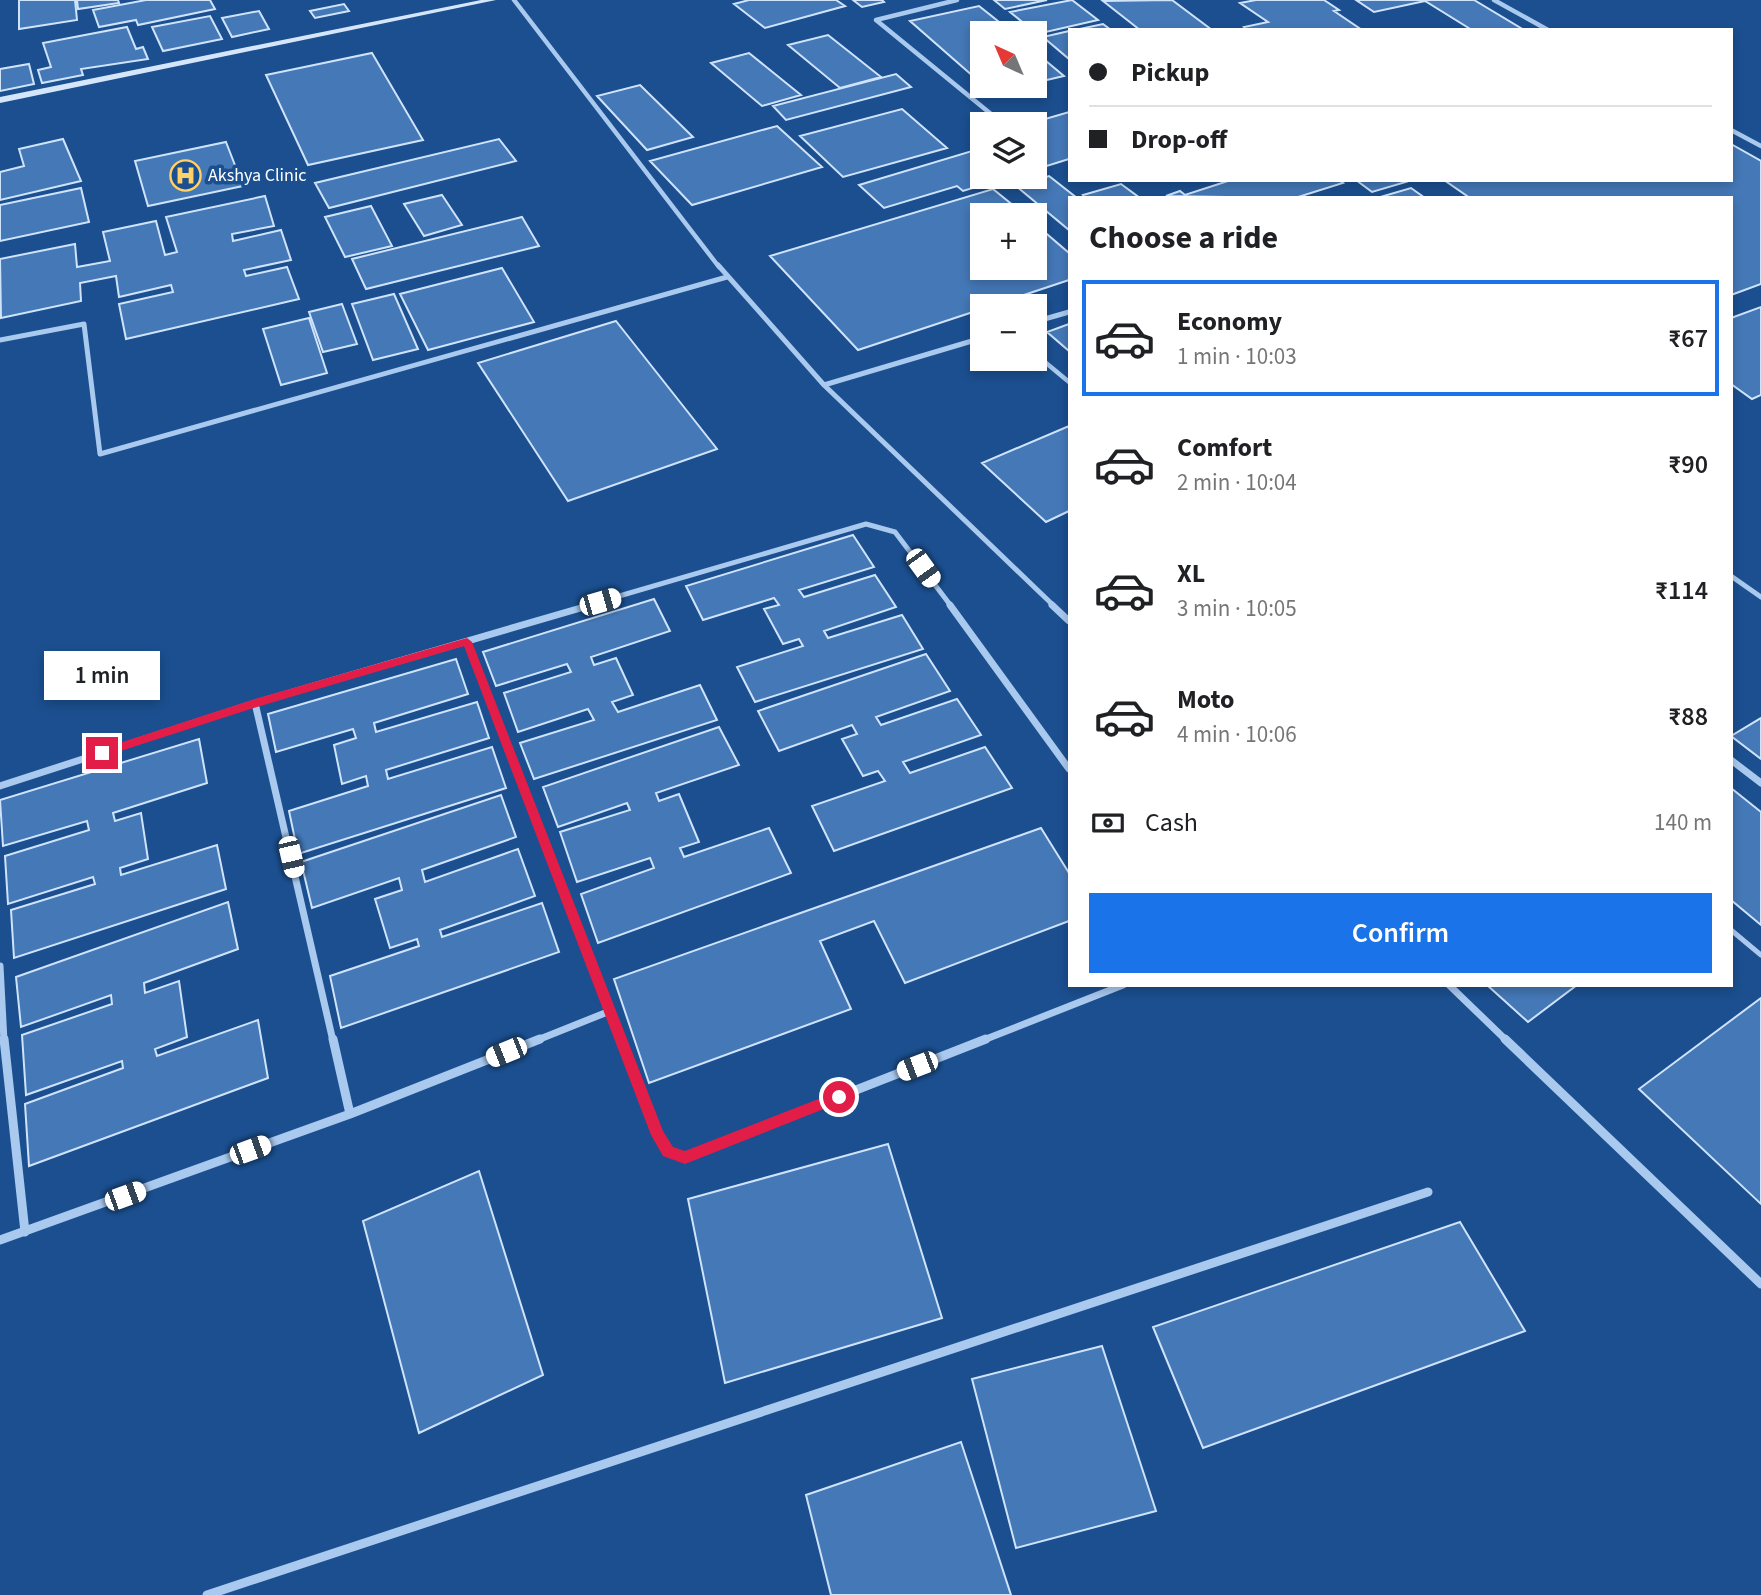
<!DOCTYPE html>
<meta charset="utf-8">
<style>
:root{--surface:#fff;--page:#f6f6f6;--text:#202124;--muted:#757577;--line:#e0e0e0;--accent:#1a73e8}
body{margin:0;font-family:"Source Sans 3",sans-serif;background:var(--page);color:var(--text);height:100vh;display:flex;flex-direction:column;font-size:26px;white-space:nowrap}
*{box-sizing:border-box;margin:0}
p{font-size:23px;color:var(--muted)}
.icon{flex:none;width:38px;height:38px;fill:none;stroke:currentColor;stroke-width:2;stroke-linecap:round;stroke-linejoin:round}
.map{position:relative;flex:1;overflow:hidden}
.sheet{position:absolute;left:1068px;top:196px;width:665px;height:791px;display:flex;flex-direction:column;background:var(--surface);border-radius:0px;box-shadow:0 4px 10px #0003}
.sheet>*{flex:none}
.banner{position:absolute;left:1068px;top:28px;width:665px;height:154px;border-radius:0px;box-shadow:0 4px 10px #0003;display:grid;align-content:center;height:154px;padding:0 21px;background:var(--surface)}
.needle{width:46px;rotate:316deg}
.fabs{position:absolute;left:970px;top:21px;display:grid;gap:14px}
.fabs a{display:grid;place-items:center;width:77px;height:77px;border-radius:0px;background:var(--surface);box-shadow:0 4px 10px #0003;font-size:35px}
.end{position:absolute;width:32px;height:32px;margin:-16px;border:9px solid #e11d48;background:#fff;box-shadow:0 0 0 4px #fff}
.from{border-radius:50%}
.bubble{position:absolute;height:49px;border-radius:0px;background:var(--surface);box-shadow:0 4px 10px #0003;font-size:23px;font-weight:600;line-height:49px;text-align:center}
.car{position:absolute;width:21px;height:42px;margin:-21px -10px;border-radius:9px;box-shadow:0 0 5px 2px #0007;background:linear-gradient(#fff 24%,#345 0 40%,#fff 0 76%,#345 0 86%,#fff 0)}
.banner b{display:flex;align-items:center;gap:24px;height:66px;font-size:26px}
.banner b+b{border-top:2px solid var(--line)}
.banner i{width:18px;height:18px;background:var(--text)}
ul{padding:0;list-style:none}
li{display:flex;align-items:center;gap:21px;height:116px;margin:0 14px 10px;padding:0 7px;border:4px solid transparent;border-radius:0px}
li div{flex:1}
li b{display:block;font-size:26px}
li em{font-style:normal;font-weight:600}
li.on{border-color:var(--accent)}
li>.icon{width:63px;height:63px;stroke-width:1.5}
h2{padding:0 21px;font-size:32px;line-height:84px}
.pay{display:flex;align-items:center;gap:18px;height:77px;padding:0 21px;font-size:26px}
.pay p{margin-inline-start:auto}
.cta{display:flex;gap:14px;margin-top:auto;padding:14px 21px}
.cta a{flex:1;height:80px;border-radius:0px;background:var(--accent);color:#fff;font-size:28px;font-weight:600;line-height:80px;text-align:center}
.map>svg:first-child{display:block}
.building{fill:#4478b7;stroke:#cfe3fa;stroke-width:2}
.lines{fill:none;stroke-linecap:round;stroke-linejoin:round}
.lane-far1{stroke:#a9c9ee;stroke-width:4.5}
.lane{stroke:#a9c9ee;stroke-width:5}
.street-far3{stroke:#a9c9ee;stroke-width:4.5}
.street-far2{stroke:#a9c9ee;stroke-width:5}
.street-far1{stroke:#a9c9ee;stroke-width:7}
.street{stroke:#a9c9ee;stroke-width:9}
.secondary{fill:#d6e6fa;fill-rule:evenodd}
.route{fill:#e11d48}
.labels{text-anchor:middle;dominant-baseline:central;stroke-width:7;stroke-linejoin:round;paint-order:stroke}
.far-poi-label{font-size:18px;fill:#fff;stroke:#1b4f8f;text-anchor:start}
</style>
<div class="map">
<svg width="1761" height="1595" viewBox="0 0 1761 1595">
<rect width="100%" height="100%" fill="#1b4f8f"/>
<path class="building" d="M19,0h56l2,20 -58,9z
M77,0h41l1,3 -41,6z
M146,0h64l5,9 -77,16 -2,-5 -37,7 -6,-17z
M749,0h87l9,6 -80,22 -31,-24z
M853,0h29l2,2 -22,5z
M994,0h53l-42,9z
M1072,0l26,20 -61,14 -27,-22z
M1172,0l40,30h-72l-37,-29z
M1256,0h68l15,10 -5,1 28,19h-115l-3,-3 24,-5 -28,-19z
M1356,0h118l50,30h-52l-47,-29 -51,11z
M344,4l5,7 -34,7 -5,-7z
M979,6l34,27h-31v51l-72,-63z
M259,11l10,18 -37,8 -10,-19z
M210,16l12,23 -59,12 -11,-24z
M1103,24l8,6h-36z
M127,27l9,22 7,-2 5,12 -67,10 2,6 -41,8 -4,-13 13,-3 -8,-24z
M1069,31v28l-26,-22z
M828,35l53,42 -41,11 -52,-43z
M1034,51l30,25 -30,7z
M372,53l51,87 -115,25 -42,-90z
M749,53l52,42 -39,11 -51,-43z
M29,64l5,20 -34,7v-22z
M896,74l15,13 -125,33 -13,-14z
M640,85l53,52 -46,13 -50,-54z
M983,86h38l-30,7z
M902,109l45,39 -104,29 -43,-41z
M1069,112v47l-35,11v-46h-6z
M777,126l45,41 -130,38 -42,-44z
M63,139l18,42 -81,19v-28l24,-6 -5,-17z
M499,139l17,22 -187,47 -14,-25z
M226,142l17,44 -95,20 -13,-45z
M1731,144l30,17v123l-30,11v-97h-261l-26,-18h287z
M982,148v29h27l-46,14 -6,-5 -73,22 -25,-23z
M1049,176l28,22h-8v32l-53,-44z
M1231,180h108l4,3 -48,15 -129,-2 14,-5 5,4z
M1356,180h47l3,2 -34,10z
M1121,184l19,14h-54l-3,-3z
M81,188l8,34 -89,19v-36z
M1411,188l14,10h-48z
M993,189l32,26h-43v53h52v-45l35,30v27l-78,26h-9v3l-124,41 -88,-94z
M442,195l20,30 -38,11 -20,-32z
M265,196l9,30 -42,8 1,7 48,-11 10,30 -47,10 2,6 41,-9 12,32 -173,40 -7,-35 54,-12 -2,-7 -52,12 -3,-21 -36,7 1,18 -80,17 -1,-59 75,-15 2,23 33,-6 -7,-29 53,-11 9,34 12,-3 -11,-35z
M371,206l21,40 -47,11 -20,-40z
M522,217l17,29 -173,43 -14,-30z
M502,268l32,54 -106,28 -28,-56z
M394,294l24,55 -45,11 -21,-56z
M342,304l15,40 -34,8 -14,-40z
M1761,307v88l-9,4 -21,-15v-66z
M309,318l18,55 -46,12 -18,-56z
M616,321l101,128 -149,52 -90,-138z
M1069,324v27l-22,-19z
M1069,426v85l-23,11 -64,-59z
M853,535l21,32 -75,23 5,7 71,-22 21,32 -72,24 4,7 74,-23 21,34 -168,53 -18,-35 66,-21 -4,-7 -16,5 -19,-35 15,-4 -5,-7 -71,22 -17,-34z
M654,599l16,32 -79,26 3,8 22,-7 17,37 -21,7 6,10 82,-27 17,35 -183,59 -14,-36 74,-23 -6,-11 -70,23 -14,-39 67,-21 -4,-8 -71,22 -13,-34z
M926,654l24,37 -74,26 5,8 76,-26 24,36 -78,27 7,11 75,-26 27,41 -178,63 -22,-45 73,-25 -7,-10 -15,5 -21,-37 15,-5 -5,-9 -73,26 -21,-40z
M456,659l12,35 -94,29 2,9 101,-30 12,36 -103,32 2,9 104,-32 14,41 -208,66 -9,-43 79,-25 -2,-10 -24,8 -8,-39 22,-7 -3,-9 -77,23 -8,-38z
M1761,718v41l-30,-23z
M719,727l20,38 -83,28 3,8 20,-7 20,48 -19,6 4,9 85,-29 22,45 -193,70 -17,-49 73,-26 -4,-10 -73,24 -17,-50 70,-22 -3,-7 -69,24 -15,-40z
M199,739l8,44 -94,30 2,8 26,-8 7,46 -28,9 1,7 96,-30 9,44 -212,69 -3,-48 84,-26 -2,-7 -85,27 -3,-48 84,-26 -2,-9 -84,25 -3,-46z
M1731,788l30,24v113l-30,-25z
M501,795l15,42 -94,33 3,12 93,-33 17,47 -95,34 2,7 100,-34 17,49 -218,76 -11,-52 89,-30 -2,-7 -27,9 -15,-49 27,-9 -3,-12 -87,30 -11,-46z
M1041,828l28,45v48l-164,62 -31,-62 -54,20 31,68 -202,74 -35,-104z
M228,902l10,47 -94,34 1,10 34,-12 8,56 -32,12 2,7 101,-36 10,58 -239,88 -4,-62 98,-36 -1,-7 -96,34 -4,-60 90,-31 -1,-9 -90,32 -5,-50z
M1487,985h90l-49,37z
M1761,998v206l-122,-115z
M888,1144l54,174 -217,65 -37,-184z
M479,1171l64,204 -124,58 -56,-212z
M1460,1222l65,109 -322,117 -50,-121z
M1102,1346l54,165 -140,37 -44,-169z
M961,1442l50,153h-180l-25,-100z"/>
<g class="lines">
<path class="lane-far1" d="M1034,353l35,29"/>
<path class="lane" d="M1731,930l30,25"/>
<path class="street-far3" d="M514,0l205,267
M957,0l-81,20 126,103
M1494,0l54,30
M1731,130l30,16"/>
<path class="street-far2" d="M718,265l106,120 158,-47
M1034,322l35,-10
M0,340l84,-16 16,130 627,-177
M824,385l230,221
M1731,576l30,21
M585,606l281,-82 29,8 56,74"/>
<path class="street-far1" d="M950,605l119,164
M1052,605l17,16
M467,642l143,369
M255,703l78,338
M1731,760l30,23
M0,786l255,-83 336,-98
M0,966l4,75
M1449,985l58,56
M535,1041l75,-30 11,30
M981,1041l142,-56"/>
<path class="street" d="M4,1039l21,193
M333,1039l17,75
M621,1039l36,96 11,17 17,5 301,-118
M1505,1039l256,245
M0,1240l350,-126 190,-75
M207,1595l1221,-403"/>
<path class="secondary" d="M481,0h15l-496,103v-6z"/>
</g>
<path class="route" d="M467,638l5,4 191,489 10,16 12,4 154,-60 5,1v9l-159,63 -22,-8 -12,-21 -187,-489 -207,61 -155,50 -6,-4 2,-3 157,-51z"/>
<defs>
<symbol id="hospital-ring" viewBox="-11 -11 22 22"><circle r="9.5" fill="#1b4f8f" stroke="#ffd166" stroke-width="1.5"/><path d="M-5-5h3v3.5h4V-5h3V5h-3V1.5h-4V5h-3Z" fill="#ffd166"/></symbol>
</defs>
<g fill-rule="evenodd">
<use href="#hospital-ring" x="168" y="158" width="35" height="35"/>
</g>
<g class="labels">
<g class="far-poi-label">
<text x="208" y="175">Akshya Clinic</text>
</g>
</g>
</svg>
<div class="fabs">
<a><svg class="needle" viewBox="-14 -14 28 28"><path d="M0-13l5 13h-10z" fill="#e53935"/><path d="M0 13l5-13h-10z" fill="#757577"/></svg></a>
<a><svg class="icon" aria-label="layers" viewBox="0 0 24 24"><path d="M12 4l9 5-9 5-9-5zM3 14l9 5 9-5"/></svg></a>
<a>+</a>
<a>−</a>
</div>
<i class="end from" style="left:839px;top:1097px"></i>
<i class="end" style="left:102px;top:753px"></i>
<div class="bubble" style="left:44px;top:651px;width:116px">1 min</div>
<i class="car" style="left:923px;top:568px;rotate:144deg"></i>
<i class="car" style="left:600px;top:602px;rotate:74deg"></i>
<i class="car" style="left:291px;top:857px;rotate:167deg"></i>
<i class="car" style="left:506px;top:1052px;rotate:248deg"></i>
<i class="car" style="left:917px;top:1066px;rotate:249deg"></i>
<i class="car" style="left:250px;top:1150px;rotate:70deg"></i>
<i class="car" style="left:125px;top:1196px;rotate:70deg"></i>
<div class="banner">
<b><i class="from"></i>Pickup</b>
<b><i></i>Drop-off</b>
</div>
<section class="sheet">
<h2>Choose a ride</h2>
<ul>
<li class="on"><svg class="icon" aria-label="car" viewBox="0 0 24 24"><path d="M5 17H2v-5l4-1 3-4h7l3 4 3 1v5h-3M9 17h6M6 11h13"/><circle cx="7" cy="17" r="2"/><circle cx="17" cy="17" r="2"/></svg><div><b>Economy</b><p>1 min · 10:03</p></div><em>₹67</em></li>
<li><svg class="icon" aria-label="car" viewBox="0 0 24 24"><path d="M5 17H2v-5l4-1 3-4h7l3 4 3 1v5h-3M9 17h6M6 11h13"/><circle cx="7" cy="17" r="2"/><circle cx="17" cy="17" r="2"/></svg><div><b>Comfort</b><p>2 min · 10:04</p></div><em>₹90</em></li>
<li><svg class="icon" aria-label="car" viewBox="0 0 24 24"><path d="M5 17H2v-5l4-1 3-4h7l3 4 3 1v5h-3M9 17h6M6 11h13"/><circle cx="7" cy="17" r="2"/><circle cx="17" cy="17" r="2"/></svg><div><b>XL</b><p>3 min · 10:05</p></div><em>₹114</em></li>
<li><svg class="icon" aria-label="car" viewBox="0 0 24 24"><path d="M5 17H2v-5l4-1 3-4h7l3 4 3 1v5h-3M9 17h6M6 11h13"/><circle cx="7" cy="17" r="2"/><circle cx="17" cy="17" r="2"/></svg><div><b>Moto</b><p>4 min · 10:06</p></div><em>₹88</em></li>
</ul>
<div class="pay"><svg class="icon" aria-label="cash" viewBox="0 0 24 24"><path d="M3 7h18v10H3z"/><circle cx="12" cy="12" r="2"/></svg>Cash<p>140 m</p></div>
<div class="cta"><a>Confirm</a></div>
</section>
</div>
